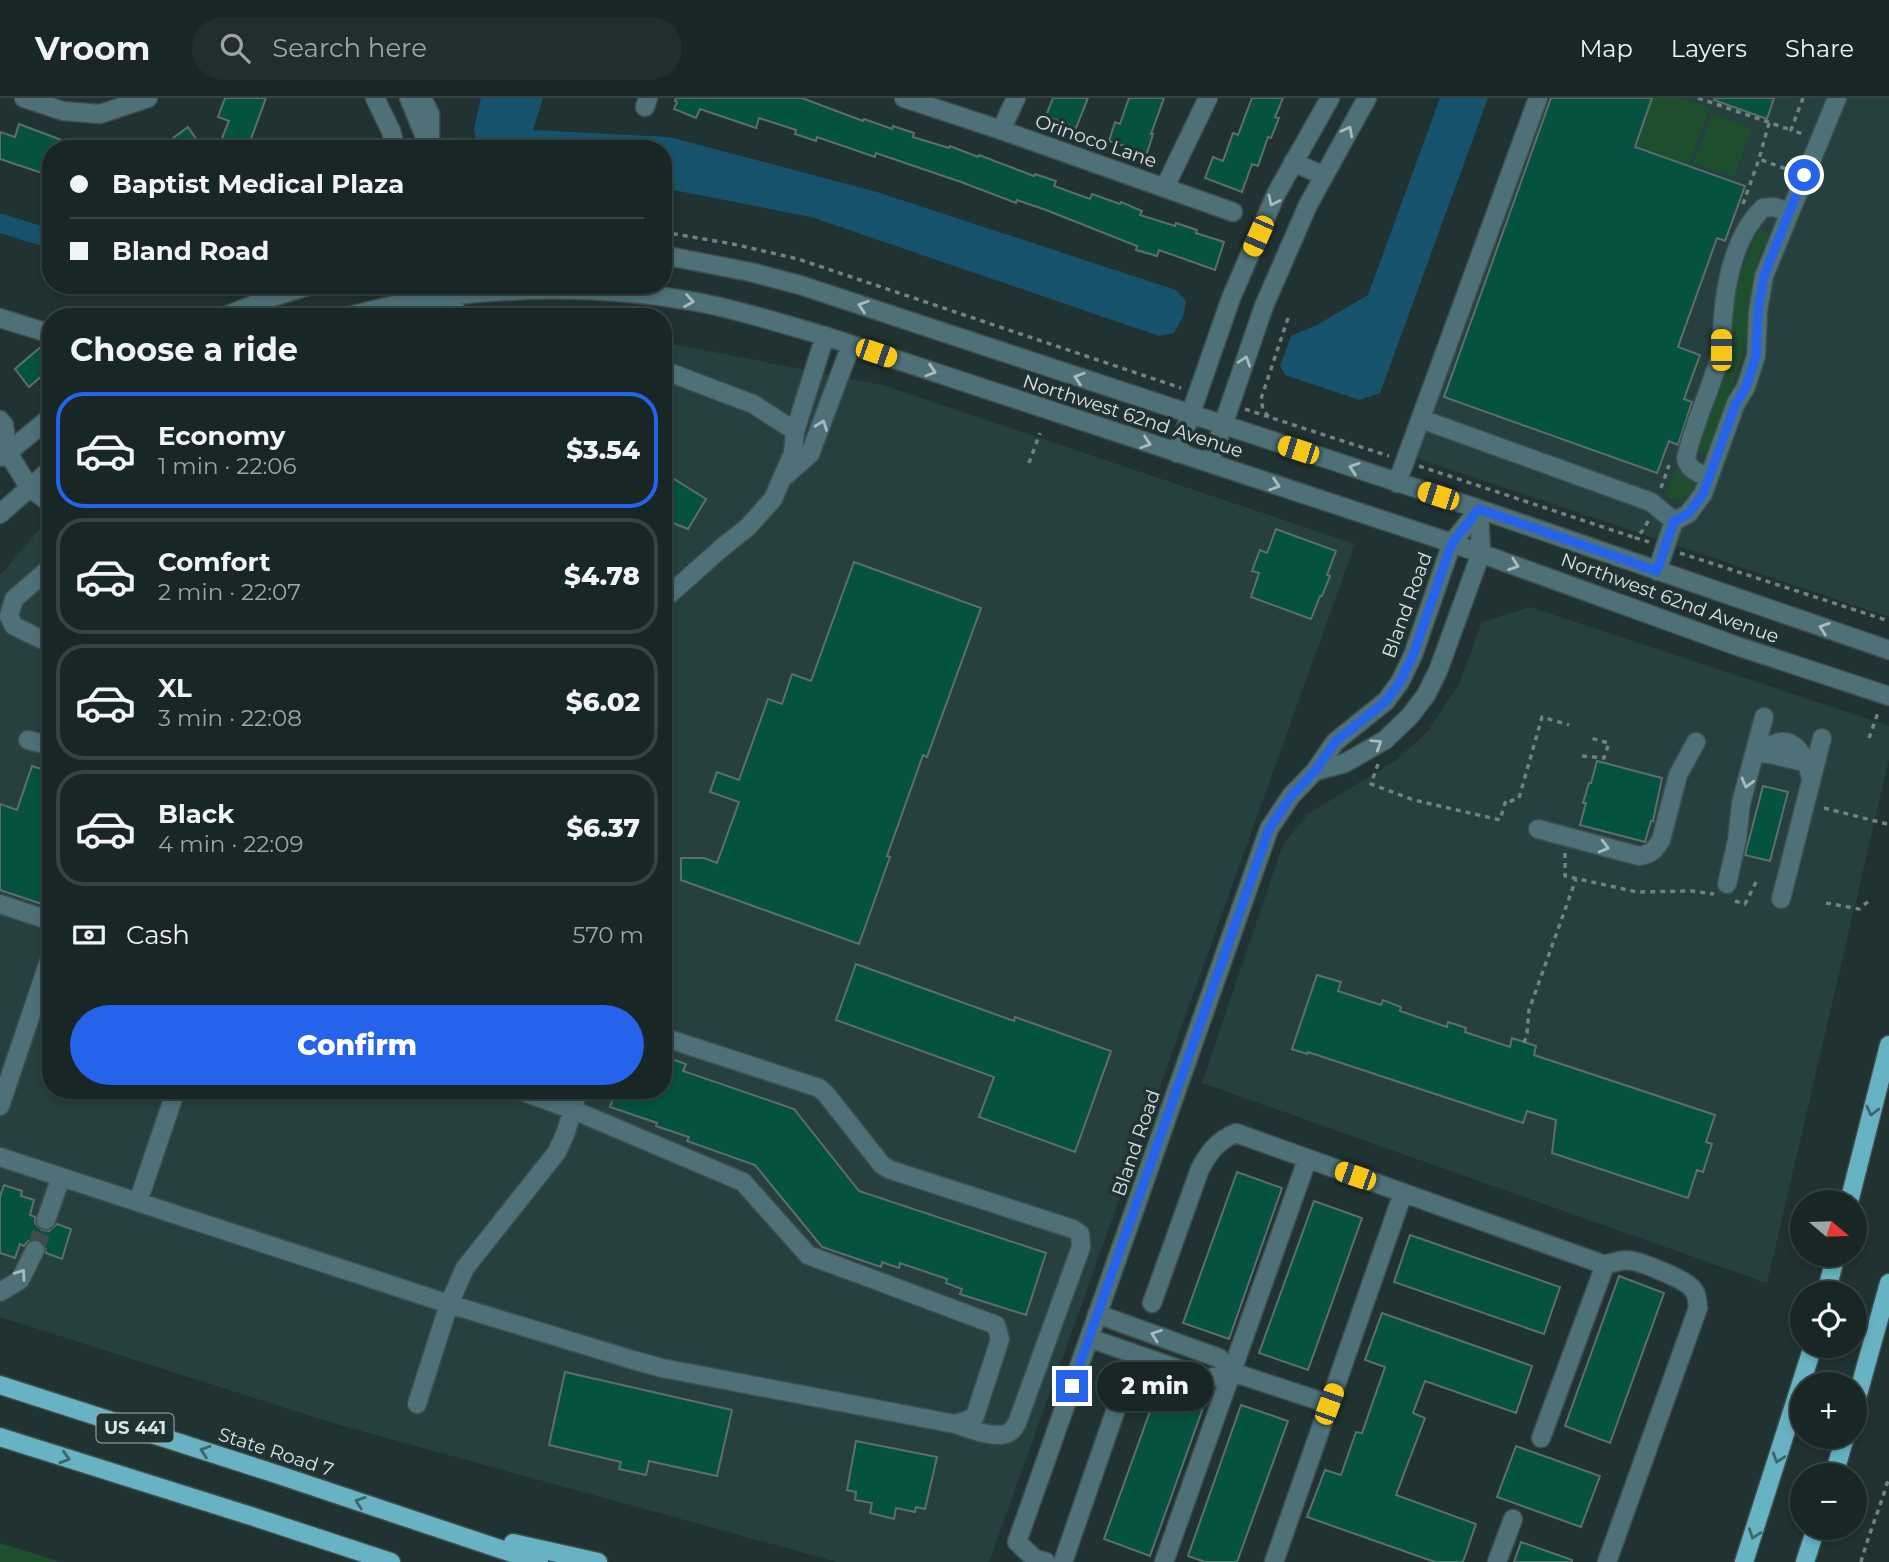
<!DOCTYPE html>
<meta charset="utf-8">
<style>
:root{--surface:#182625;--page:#212e2d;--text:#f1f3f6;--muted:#9fa5a7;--line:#364342;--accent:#2563eb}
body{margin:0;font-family:Montserrat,sans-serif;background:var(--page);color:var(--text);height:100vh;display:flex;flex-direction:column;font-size:26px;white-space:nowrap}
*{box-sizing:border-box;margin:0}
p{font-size:23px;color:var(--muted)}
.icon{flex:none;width:38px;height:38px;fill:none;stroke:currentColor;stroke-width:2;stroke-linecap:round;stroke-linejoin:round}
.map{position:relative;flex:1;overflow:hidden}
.panel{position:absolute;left:42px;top:210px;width:630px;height:791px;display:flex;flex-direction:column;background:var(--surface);border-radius:28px;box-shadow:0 4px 10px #0003,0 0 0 2px var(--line)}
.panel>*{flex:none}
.guide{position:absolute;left:42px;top:42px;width:630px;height:154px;border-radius:28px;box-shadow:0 4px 10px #0003,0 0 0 2px var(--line);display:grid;align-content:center;height:154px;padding:0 28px;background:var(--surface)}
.needle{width:46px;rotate:109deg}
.buttons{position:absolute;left:1790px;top:1092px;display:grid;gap:14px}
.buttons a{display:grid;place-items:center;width:77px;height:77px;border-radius:50%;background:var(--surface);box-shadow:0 4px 10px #0003,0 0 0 2px var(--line);font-size:35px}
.end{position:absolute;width:32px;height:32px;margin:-16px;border:9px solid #2563eb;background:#fff;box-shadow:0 0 0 4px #fff}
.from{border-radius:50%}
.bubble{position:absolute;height:49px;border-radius:24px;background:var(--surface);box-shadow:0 4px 10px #0003,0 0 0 2px var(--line);font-size:23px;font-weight:800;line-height:49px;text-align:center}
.car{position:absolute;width:21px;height:42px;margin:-21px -10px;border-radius:9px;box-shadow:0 0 5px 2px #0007;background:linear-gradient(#f5c518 24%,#345 0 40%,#f5c518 0 76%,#345 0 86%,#f5c518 0)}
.guide b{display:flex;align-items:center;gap:24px;height:66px;font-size:26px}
.guide b+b{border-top:2px solid var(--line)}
.guide i{width:18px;height:18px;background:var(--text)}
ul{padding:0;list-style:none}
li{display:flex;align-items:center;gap:21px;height:116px;margin:0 14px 10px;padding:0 14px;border:4px solid var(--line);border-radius:28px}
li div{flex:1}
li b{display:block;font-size:26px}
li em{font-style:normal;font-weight:800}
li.current{border-color:var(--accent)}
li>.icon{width:63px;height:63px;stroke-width:1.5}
h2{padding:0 28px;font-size:32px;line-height:84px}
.pay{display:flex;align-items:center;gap:18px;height:77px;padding:0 28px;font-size:26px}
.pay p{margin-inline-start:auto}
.action{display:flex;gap:14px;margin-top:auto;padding:14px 28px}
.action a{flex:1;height:80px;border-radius:42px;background:var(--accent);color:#fff;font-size:28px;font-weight:800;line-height:80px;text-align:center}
header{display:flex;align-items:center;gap:42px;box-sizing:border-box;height:98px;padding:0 35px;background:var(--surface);border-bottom:2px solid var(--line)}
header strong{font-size:33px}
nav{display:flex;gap:38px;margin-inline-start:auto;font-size:24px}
.search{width:490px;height:63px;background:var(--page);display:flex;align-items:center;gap:18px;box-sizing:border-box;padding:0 24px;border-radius:38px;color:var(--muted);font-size:26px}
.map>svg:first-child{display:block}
.built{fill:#25403f}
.green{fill:#1d4e2d}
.water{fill:#17526d}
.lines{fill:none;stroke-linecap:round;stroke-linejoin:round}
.canal{stroke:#17526d;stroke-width:19}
.building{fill:#055241;stroke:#5e6f69;stroke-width:2}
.minor-tunnel{stroke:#3c4d4c;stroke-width:18;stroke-dasharray:18 9;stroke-linecap:butt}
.minor-casing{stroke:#3e4e4d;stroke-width:21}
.major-casing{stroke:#3e4e4d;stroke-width:21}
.path{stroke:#738180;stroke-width:3.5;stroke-dasharray:5 5;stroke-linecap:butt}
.minor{stroke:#4e7179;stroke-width:18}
.major{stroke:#68b3c3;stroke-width:18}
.oneway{stroke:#a8bcbe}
.oneway2{stroke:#3d666b}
.route{stroke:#2563eb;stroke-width:9}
.labels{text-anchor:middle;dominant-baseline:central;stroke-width:7;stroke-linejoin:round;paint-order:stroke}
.shield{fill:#203231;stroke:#a2afae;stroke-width:2}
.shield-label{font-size:18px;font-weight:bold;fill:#d9e4e3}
.street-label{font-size:19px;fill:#d9e4e3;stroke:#203231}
</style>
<header>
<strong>Vroom</strong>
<div class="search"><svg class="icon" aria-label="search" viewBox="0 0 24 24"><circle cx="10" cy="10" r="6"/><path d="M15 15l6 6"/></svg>Search here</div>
<nav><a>Map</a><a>Layers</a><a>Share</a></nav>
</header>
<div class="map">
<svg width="1889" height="1464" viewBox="0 0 1889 1464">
<rect width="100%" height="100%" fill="#203231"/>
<path class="built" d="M1540,0h349v519l-479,-161z
M663,244l219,43 473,159 -366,1018h-152l-501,-138 -336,-107v-742l51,-59v574h612z
M1530,509l359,119v33l-122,524 -565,-200 81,-239 25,-30 88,-54 31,-28 33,-50 22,-60z"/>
<path class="green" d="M1652,0h30l28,10 -22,58 -53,-19z
M1712,16l40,14 -18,49 -40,-15z
M1760,132l7,2 2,5c-21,32 -12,61 -21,94 -10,41 -25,80 -39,119l-2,2 -6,1 -3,-6c10,-28 24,-57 30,-87 4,-19 4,-39 6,-59 3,-22 14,-52 26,-71z
M1676,369l12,5 7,9 -2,11c-8,7 -17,8 -27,4z
M0,1445l61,19h1h-62z"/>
<path class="water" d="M481,0h62l-10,32 136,7 208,55 299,98 10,11 -3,16 -9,16 -15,3 -348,-119 -148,-29v-39h-186l-3,-20z
M1440,0h48l-108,295 -21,7 -74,-25 -5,-9 11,-30 26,-11 51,-30z"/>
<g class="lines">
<path class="canal" d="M0,125l51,16"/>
</g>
<path class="building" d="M225,0h41l-18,49 -26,-9 7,-17 -11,-4z
M676,0h126l61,23 1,-2 28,10 1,-3 21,7 -1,4 36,11 1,-2 28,11 1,-2 55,21 1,-2 21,7 -2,5 36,13 2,-5 28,10 1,-2 21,9 -2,4 35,11 1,-3 21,7 -1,3 28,9 -9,28 -56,-20 -2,6 -21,-6 1,-4 -91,-36 -29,-10 -1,3 -55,-21 -85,-29 -1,4 -58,-20 -1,4 -21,-7 1,-4 -37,-12 -3,10 -56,-19 -4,9 -22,-9 3,-7 -2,-1z
M1053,0h35l-12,30 -30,-12z
M1129,0h35l-13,36h2l-6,19 -38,-12 6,-19 5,2z
M1252,0h31l-8,19 4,1 -8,20 -3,-1 -10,29 -6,-2 -10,28 -37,-14 8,-21 10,4 10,-28 5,2z
M1551,0h101l-17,49 110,39 -20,55 -8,-3 -39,109 22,8 -16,44 8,3 -14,43 -9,-4 -12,32 -213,-76z
M1715,0h59l-7,21 -53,-19z
M19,26l61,23v2h-29v27l-51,-17v-27l15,5z
M188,29l15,22h-45z
M43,247l8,9v14l-22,19 -14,-18z
M663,374l43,27 -18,30 -25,-10z
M1276,431l60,22 -9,24 3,1 -8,20h-2l-9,23 -60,-22 8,-24 -7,-2 8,-21 7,3z
M854,464l127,46 -54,149 -4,-2 -36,101 3,1 -31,87 -178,-64v-22h23l13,5 22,-61 -29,-10 7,-20 22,8 29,-81 14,5 10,-30 19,7z
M1597,663l65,17 -9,43h-2l-6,21 -65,-17 6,-22h-3l6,-20h2z
M32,668l19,6v135l-51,-17v-86l17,6z
M1763,688l25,6 -18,69 -25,-6z
M856,866l158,57 1,-4 96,34 -36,101 -96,-35 15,-40 -158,-57z
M1317,877l24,7 -3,9 43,14 2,-5 18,7 -1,4 47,16 1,-5 10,3 8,3 -1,4 45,15 2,-9 24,8 -2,9 181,60 -9,27 6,2 -9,28 -6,-2 -9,28 -136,-45 4,-33 -29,-9 -4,12 -215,-71 -1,2 -15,-5z
M663,958l23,8 -3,7 111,38 65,82 187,62 -20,62 -66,-21 2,-5 -16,-6 1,-4 -47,-16 -1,5 -17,-6 -1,5 -59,-20 -67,-82 -68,-24 2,-4 -33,-11 1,-3 -47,-16 6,-17h47z
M1237,1074l45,16 -53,151 -46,-16z
M4,1087l18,6 -1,5 13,4 -4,15 5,2v6l7,7 7,1 8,-7 14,5 -9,30 -16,-6 -2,-10 -9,-4 -7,2 -4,5 -4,-2 -5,14 -15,-5v-56z
M1314,1103l48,17 -54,152 -49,-17z
M1410,1137l150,52 -16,47 -150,-52z
M1619,1178l45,17 -54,150 -45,-17z
M1382,1215l150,53 -16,47 -91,-32 -12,32 12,5 -29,77 80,29 -13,38h-28l-128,-45 18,-47 16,5 15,-43 6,1 23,-66 -20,-7z
M565,1274l167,38 -15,66 -68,-15 -3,14 -27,-6 2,-7 -72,-17z
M1158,1291l46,16 -54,151 -46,-17z
M1241,1307l47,16 -51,141h-32l-17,-6z
M856,1343l81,16 -12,52 -9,-2 -1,5 -19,-4 -2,11 -24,-6 2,-10 -17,-3 1,-8 -9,-2z
M1516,1348l84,30 -19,51 -84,-30z
M1521,1444l51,18v2h-58z"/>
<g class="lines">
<path class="minor-tunnel" d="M35,1152l11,-30"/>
<defs>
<path id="minor" d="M24,0l39,13 37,3 48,-16
M375,0l16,33 5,18
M409,0l21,51
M422,0l8,16v24
M904,0l97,32 232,82
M645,9l3,-9
M1001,32l15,-32
M1293,64l31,14
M1165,89l43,-89
M663,157l87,17 50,13 679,224 410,141
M424,187l3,32
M453,187l2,32
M223,219l50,-20 39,-12
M344,219c27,-6 55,-14 83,-18 90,-13 180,-13 270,3 43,8 86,22 128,34l627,207 285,103 152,50
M0,220l51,16
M663,272l90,34 42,27
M1421,321l230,83 23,19
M0,322l4,5 4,28 21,34 22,17
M1177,355l54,-155 45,-104 54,-96
M2,359l49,-40
M1210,365l54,-157 44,-101 59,-107
M785,378l25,-22 41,-109
M1709,379c-11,-4 -21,-7 -23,-19 8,-36 25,-68 34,-103 3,-12 2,-26 3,-38 3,-37 12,-82 40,-109l11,-1 15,5
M1397,385l141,-385
M0,416l51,-45
M51,469l-37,32 -5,17 5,10 37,18
M1657,473l17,-50 14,-7 15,-20 33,-91 10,-16 10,-31 2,-45 6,-35 73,-178
M663,502l61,-54 24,-19 25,-28 20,-46 2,-22 30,-95
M28,642l23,6
M1760,655l9,1 39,9
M1754,658c7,-3 12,-9 20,-12 22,-10 33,17 37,34
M1315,673l30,-8 40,-23 25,-24 16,-21 12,-24 43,-118 -2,-44
M1538,731l101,27c12,-2 16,-6 22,-16l17,-65 18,-33
M1727,786l10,-44 4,-37 23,-86
M1781,801l41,-161
M0,806l51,17
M663,939l156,51 7,6 56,71 9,5 182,59 7,5 1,13 -64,176c-3,5 -6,10 -12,11 -15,4 -36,-6 -50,-10
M0,1008l51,-151
M0,1059l449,147 184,56 29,8 293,56 11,-3 9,-5 25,-77 -4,-14 -188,-70 -65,-73 -172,-73 -53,-19
M138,1104l38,-112
M46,1122l15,-43
M0,1194l20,-12 15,-30
M1152,1205l48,-134c9,-17 17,-28 36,-36l369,132c9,-3 18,-6 28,-4 11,2 50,18 58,26 6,6 6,12 7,21l-91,254
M1097,1216l122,44 13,14 97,32
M1089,1240l118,41 25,-7
M417,1306l32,-100 16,-36 92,-116 9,-20 12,-42
M1541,1340l64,-173
M1046,1464l-11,-3 -18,-17 252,-713 22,-33 24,-25 20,-29 51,-41 14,-19 13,-27 39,-112 27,-34
M1063,1464l62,-179
M1164,1464l143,-402
M1274,1464l129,-369
M1497,1464l16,-43"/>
<path id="major" d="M1849,1104l40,-157
M1826,1195l10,-38
M0,1287l270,87 269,90
M1855,1307l34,-122
M0,1339l254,80 137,45
M1834,1377l11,-38
M513,1445l85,19
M1744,1464l69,-216
M1805,1464l11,-34"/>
</defs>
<use href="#minor" class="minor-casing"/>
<use href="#major" class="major-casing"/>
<path class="path" d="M1698,0l93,32
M1803,0l-12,32 12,4
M1769,25l-10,36 30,11
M449,40l2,11
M1743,106l16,-45
M663,134l70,12 65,15 383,129
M1288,220l-27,81 2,11 6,7 120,39
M1245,311l24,8
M1029,365l11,-30
M1419,368l217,72
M1661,390l8,-23
M1648,423l-4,8 -8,9 13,4
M1680,455l209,68
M1869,640l10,-28
M1582,658l22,2 5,-15 -19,-5
M1378,666l-7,20 43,16 86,20 6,-20 5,1 8,-3 23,-81 27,8
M1824,710l63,16
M1565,755v23l72,16 55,-1 22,3
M1735,803l10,3 11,-22
M1826,805l33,6 11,-9
M1524,945l3,-10 2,-23 47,-131
M1861,1464c8,-29 20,-57 28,-85"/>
<use href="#minor" class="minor"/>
<use href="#major" class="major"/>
</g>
<defs><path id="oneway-chevron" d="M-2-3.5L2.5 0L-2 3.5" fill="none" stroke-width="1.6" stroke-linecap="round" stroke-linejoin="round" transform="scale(1.75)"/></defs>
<g class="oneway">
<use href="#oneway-chevron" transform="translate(1348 33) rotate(-62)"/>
<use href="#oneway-chevron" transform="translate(1273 103) rotate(115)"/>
<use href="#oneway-chevron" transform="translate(689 203) rotate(9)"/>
<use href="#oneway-chevron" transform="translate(863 208) rotate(-162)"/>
<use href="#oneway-chevron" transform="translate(1245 263) rotate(-71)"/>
<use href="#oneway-chevron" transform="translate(931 273) rotate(18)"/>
<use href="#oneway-chevron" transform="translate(1079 280) rotate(-162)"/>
<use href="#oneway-chevron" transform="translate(822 327) rotate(-70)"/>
<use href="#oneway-chevron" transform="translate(1146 345) rotate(18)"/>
<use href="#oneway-chevron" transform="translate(1354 370) rotate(-162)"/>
<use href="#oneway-chevron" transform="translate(1275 387) rotate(18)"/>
<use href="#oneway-chevron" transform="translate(1514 467) rotate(19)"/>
<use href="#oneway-chevron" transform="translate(1824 530) rotate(-161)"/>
<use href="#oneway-chevron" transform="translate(1377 646) rotate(-32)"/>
<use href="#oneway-chevron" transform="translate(1747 685) rotate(105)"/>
<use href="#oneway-chevron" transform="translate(1604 749) rotate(15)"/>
<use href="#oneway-chevron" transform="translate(21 1176) rotate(-55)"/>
<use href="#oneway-chevron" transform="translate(1156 1237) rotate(-160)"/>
</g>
<g class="oneway2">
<use href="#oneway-chevron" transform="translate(1872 1013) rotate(104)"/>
<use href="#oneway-chevron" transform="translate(205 1353) rotate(-162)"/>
<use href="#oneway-chevron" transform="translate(65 1360) rotate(17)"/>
<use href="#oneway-chevron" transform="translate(1778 1360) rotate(108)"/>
<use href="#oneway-chevron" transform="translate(360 1404) rotate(-161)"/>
<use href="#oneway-chevron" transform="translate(1754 1436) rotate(109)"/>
</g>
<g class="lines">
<path class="route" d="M1072,1288l197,-557 22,-33 24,-25 20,-29 51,-41 14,-19 13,-27 39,-112 27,-34 178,62 17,-50 14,-7 15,-20 33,-91 10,-16 10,-31 2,-45 6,-35 40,-101"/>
</g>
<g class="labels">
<rect class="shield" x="96.5" y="1315.5" width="77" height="29" rx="5"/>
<g class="shield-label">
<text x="135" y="1330">US 441</text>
</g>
<g class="street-label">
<text transform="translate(1096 43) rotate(19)">Orinoco Lane</text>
<text transform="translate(1133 318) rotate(18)">Northwest 62nd Avenue</text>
<text transform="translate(1670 500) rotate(20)">Northwest 62nd Avenue</text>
<text transform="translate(1407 507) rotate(-70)">Bland Road</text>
<text transform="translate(1136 1045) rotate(-71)">Bland Road</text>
<text transform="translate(276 1354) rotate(18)">State Road 7</text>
</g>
</g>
</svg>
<div class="buttons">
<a><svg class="needle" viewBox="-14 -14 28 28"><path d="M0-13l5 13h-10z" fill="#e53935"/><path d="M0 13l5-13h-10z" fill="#9fa5a7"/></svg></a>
<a><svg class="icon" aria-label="locate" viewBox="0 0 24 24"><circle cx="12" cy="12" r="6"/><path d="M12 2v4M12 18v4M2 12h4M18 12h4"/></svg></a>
<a>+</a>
<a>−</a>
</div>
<i class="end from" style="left:1804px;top:77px"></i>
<i class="end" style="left:1072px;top:1288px"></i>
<div class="bubble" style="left:1097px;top:1264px;width:116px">2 min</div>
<i class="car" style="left:1258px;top:138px;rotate:204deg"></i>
<i class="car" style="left:1721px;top:252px;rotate:0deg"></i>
<i class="car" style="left:876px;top:255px;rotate:109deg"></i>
<i class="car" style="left:1298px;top:352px;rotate:288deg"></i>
<i class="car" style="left:1438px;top:398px;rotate:288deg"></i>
<i class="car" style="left:1355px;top:1078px;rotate:289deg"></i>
<i class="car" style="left:1329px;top:1306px;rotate:20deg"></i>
<div class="guide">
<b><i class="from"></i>Baptist Medical Plaza</b>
<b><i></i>Bland Road</b>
</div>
<section class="panel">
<h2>Choose a ride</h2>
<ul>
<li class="current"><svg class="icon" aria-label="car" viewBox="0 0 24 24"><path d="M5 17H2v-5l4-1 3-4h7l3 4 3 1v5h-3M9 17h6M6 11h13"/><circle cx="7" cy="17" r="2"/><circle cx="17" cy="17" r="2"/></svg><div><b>Economy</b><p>1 min · 22:06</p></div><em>$3.54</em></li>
<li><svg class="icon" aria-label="car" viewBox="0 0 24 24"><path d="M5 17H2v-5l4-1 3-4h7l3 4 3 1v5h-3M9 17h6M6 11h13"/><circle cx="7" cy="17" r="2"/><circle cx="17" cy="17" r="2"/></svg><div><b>Comfort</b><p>2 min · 22:07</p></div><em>$4.78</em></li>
<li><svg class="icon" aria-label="car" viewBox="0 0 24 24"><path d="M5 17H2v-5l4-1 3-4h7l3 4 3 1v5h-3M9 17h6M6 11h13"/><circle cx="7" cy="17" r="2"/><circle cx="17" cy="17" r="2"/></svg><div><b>XL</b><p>3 min · 22:08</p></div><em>$6.02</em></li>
<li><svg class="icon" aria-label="car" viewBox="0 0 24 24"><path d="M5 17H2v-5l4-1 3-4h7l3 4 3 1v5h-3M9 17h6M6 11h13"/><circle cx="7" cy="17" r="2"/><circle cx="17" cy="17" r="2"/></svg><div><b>Black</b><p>4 min · 22:09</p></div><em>$6.37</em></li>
</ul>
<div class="pay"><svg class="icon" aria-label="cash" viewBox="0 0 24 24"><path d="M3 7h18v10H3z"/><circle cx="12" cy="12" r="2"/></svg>Cash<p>570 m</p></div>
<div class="action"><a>Confirm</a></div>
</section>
</div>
